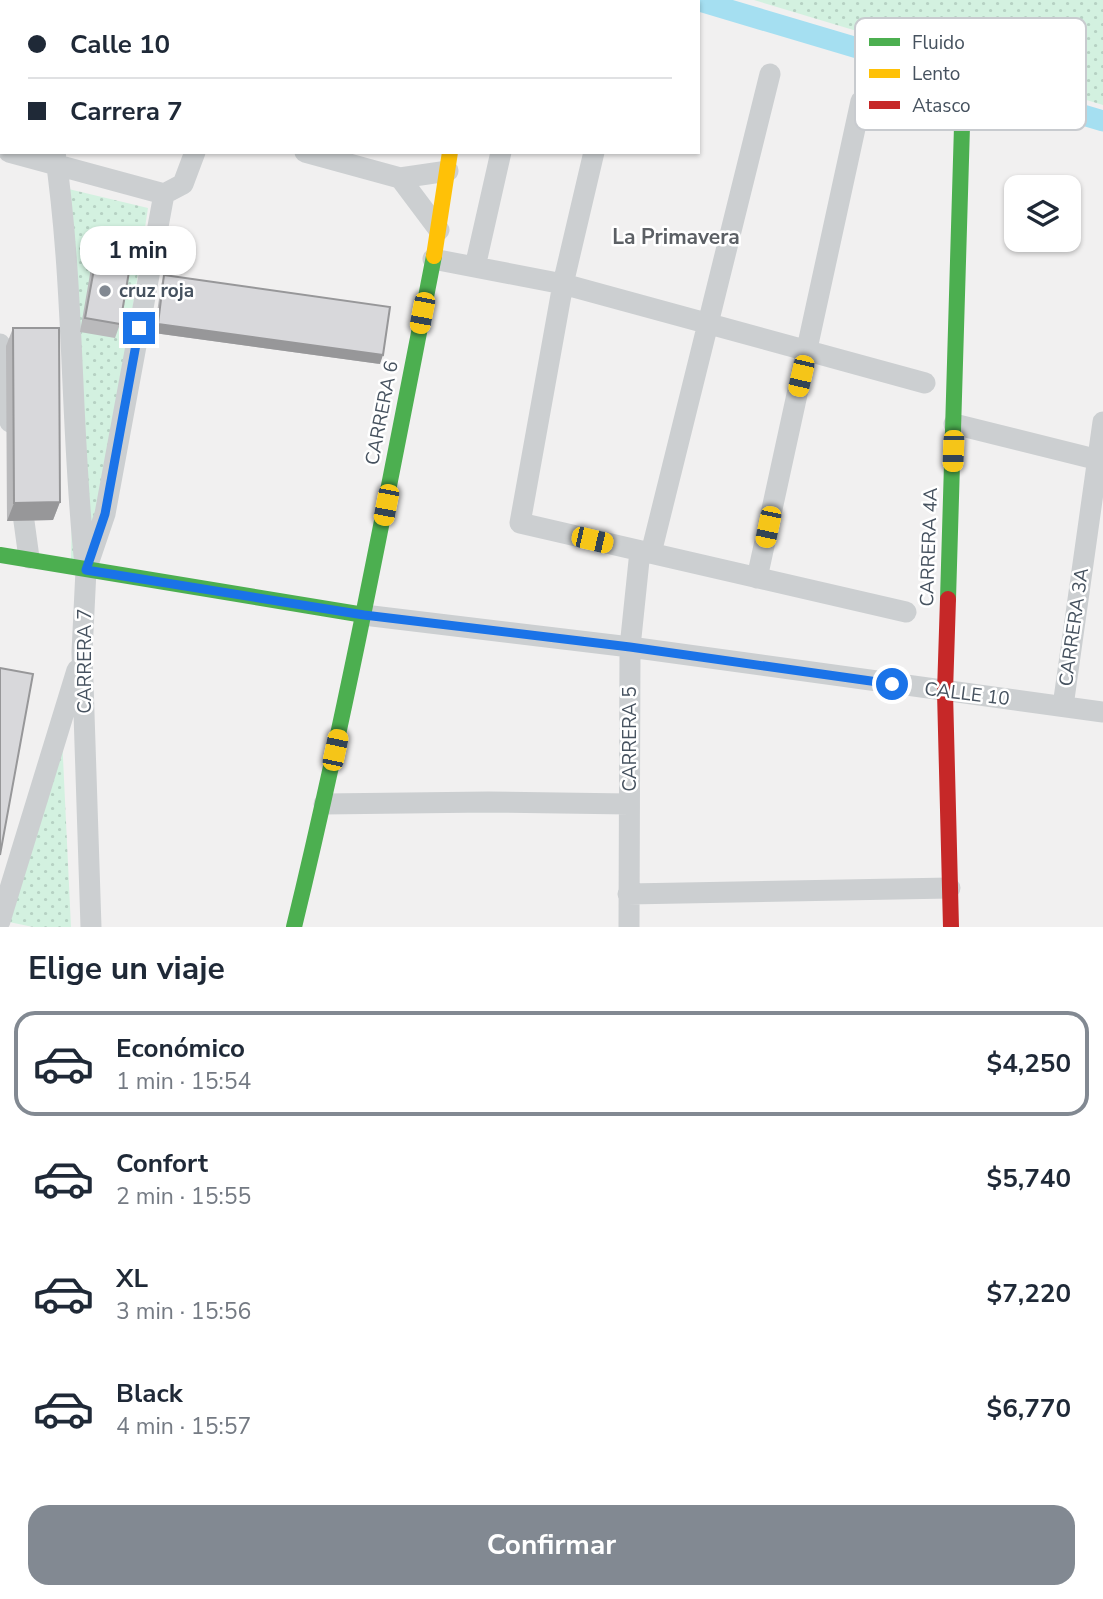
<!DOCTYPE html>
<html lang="es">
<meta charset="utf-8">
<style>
:root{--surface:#fff;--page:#f2f2f3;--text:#1f2937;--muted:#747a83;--line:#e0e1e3;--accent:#828992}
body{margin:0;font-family:"Nunito Sans",sans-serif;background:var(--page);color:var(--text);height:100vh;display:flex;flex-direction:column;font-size:26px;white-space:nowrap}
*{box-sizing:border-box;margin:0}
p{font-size:23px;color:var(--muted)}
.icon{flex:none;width:38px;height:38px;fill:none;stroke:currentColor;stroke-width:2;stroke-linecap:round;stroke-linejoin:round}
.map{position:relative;height:927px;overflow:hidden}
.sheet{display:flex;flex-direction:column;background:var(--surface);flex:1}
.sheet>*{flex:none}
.top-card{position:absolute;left:0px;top:0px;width:700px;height:154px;box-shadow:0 2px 5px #0004;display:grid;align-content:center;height:154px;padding:0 28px;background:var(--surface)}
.buttons{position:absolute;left:1004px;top:175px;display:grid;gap:14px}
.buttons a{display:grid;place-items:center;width:77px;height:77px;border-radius:14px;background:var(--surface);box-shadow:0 2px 5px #0004;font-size:35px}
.end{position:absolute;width:32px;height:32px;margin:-16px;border:9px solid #1a73e8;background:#fff;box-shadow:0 0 0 4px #fff}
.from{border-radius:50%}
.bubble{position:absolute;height:49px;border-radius:21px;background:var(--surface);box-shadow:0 2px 5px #0004;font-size:23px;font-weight:700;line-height:49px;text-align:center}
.car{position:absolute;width:21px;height:42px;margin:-21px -10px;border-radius:9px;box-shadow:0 0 5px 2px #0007;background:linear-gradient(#f5c518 24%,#345 0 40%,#f5c518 0 76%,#345 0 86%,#f5c518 0)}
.top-card b{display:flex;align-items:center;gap:24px;height:66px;font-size:26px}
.top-card b+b{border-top:2px solid var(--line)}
.top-card i{width:18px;height:18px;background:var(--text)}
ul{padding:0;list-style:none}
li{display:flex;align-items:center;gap:21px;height:105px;margin:0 14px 10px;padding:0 14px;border:4px solid transparent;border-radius:21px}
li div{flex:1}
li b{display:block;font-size:26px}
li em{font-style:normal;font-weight:700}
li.selected{border-color:var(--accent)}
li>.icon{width:63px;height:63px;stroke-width:1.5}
h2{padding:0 28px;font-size:32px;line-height:84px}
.button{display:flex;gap:14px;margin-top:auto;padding:14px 28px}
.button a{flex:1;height:80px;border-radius:21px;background:var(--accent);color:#fff;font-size:28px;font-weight:700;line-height:80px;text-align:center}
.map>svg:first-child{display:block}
.grass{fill:url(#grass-dots)}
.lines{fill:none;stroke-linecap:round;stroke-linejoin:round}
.canal{stroke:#a5dff1;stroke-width:21}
.street{stroke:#cccfd1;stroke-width:21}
.fast{stroke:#4caf50;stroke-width:16}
.slow{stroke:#ffc107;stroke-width:16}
.jam{stroke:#c62828;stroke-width:16}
.wall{fill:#bababc}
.shaded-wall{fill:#979799}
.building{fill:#d8d8db;stroke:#979799;stroke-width:2}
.route{stroke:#1a73e8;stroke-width:9}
.poi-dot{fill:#828992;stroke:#fff;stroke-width:2.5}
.labels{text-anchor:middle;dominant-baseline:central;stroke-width:5;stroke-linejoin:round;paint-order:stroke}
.poi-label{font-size:19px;font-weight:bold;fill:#46525f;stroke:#fff;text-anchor:start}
.street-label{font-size:19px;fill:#46525f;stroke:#fff}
.neighbourhood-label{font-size:21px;font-weight:bold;fill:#5c6065;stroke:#fff}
.key{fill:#fff;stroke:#c8cbcf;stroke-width:2}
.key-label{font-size:19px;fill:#46525f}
</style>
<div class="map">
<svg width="1103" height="927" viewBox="0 0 1103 927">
<defs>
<pattern id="grass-dots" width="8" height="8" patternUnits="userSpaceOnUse" patternTransform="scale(1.75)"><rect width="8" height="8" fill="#d3f1e0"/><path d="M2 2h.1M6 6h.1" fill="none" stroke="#b6d1c3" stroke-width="1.8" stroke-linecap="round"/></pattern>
</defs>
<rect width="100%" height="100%" fill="#f1f0f0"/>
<path class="grass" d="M754,0h349v105z
M56,186l92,22 -54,352 -23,-1 4,-228z
M61,716l10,211h-38l-24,-5z"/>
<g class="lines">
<path class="canal" d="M696,0l407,121"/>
<path class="street" d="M33,0v2
M9,152l155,42 19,-10 12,-32
M55,152c20,137 15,276 30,413
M305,152l95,26 48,-7
M594,152l-31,132 -43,239 386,89
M400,178l39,52
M433,259l130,25 362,99
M475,267l26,-115
M0,344l10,78
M954,424l149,37
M20,492l9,66
M651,553l119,-479
M757,578l104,-477
M364,615l266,32 473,65
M1063,706l40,-284
M324,804l164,-2 141,2
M628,894l322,-6
M0,921l77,-251
M91,927l-9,-275 4,-82 19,-56 59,-320
M629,927l1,-280 10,-96"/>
<path class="fast" d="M0,555l364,60
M948,599l14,-473
M294,927c54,-222 96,-447 140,-671"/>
<path class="slow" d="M434,256l16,-104"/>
<path class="jam" d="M435,0v2
M948,599l-3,93 6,235"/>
</g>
<path class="wall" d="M0,35h2v71l-2,-1z
M101,231l19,93 -5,14 -35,-6 15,-87z
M164,275l216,89 -226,-31 7,-48z
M13,328l47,174 -7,18 -46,1 -1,-175z"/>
<path class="shaded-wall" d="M158,324l225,31 -3,9 -226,-31z
M60,502l-7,18 -46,1 7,-18z"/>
<path class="building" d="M0,35h2v61l-2,-1z
M101,231l34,6 -15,87 -35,-6z
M164,275l226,32 -7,48 -225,-31z
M13,328h46l1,174 -46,1z
M0,668l33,6 -33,181z"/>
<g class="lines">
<path class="route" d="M139,328l-34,186 -19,56 278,45 266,32 262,37"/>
</g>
<circle class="poi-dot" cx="105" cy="291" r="7"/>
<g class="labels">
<g class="poi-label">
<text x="119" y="291">cruz roja</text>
</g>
<g class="street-label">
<text transform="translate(382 413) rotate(-79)">CARRERA 6</text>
<text transform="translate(929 547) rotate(-88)">CARRERA 4A</text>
<text transform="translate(1074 627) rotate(-82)">CARRERA 3A</text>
<text transform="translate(85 661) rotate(-90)">CARRERA 7</text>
<text transform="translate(967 694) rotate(7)">CALLE 10</text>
<text transform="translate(630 739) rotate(-90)">CARRERA 5</text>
</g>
<g class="neighbourhood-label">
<text x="676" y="237">La Primavera</text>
</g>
</g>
<rect x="855" y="18" width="231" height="112" rx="10" class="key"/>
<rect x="869" y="38" width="31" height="8" fill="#4caf50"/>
<rect x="869" y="69" width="31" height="9" fill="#ffc107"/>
<rect x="869" y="101" width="31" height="8" fill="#c62828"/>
<g class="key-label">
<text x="912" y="49">Fluido</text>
<text x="912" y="80">Lento</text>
<text x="912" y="112">Atasco</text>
</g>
</svg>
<div class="buttons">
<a><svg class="icon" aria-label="layers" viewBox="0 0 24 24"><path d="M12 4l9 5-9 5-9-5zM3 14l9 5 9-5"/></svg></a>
</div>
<i class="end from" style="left:892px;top:684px"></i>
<i class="end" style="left:139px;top:328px"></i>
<div class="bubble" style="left:80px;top:226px;width:116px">1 min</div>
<i class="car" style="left:422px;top:313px;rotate:191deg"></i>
<i class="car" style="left:801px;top:376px;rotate:193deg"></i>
<i class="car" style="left:953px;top:451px;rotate:182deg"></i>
<i class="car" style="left:386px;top:505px;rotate:191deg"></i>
<i class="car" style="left:768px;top:527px;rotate:192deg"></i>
<i class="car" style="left:592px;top:540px;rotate:103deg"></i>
<i class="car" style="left:335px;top:750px;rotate:12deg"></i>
<div class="top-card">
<b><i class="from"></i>Calle 10</b>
<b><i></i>Carrera 7</b>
</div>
</div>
<section class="sheet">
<h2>Elige un viaje</h2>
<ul>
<li class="selected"><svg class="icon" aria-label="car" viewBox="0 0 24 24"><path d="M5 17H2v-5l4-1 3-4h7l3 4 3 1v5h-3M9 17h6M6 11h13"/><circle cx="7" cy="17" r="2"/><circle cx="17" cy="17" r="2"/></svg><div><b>Económico</b><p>1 min · 15:54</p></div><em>$4,250</em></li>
<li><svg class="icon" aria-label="car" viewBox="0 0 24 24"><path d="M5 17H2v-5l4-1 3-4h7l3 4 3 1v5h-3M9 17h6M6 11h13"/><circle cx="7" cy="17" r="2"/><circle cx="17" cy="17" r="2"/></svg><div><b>Confort</b><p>2 min · 15:55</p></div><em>$5,740</em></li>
<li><svg class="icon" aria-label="car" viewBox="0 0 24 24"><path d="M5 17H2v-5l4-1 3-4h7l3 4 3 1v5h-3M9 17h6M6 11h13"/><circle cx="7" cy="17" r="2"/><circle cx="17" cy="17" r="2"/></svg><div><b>XL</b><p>3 min · 15:56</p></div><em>$7,220</em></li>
<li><svg class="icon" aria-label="car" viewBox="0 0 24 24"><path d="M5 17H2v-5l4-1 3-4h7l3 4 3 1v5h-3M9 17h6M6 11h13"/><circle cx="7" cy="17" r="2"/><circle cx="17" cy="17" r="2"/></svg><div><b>Black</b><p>4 min · 15:57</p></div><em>$6,770</em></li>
</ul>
<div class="button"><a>Confirmar</a></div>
</section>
